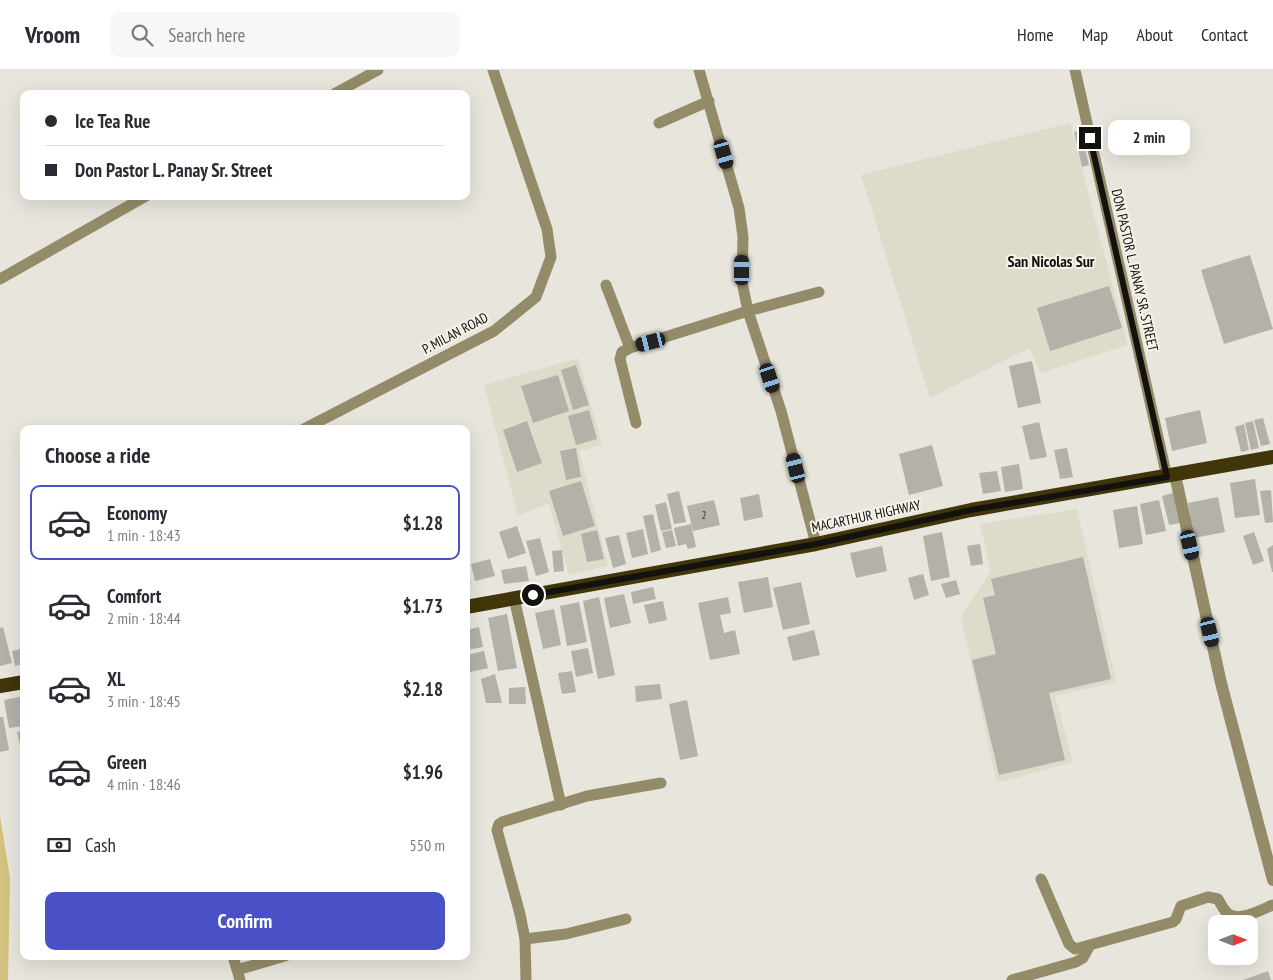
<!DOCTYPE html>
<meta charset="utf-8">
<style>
:root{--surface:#fff;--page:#f7f7f7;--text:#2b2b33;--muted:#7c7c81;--line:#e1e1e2;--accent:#4a51c7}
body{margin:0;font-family:"PT Sans Narrow",sans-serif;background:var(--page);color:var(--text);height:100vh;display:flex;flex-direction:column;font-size:19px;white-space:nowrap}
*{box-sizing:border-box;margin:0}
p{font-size:16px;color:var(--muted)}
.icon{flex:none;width:28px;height:28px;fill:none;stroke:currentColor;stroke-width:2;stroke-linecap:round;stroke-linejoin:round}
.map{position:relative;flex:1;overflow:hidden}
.sheet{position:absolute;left:20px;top:355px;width:450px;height:535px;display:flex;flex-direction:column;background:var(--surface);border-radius:10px;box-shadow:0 5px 20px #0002}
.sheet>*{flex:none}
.banner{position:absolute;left:20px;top:20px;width:450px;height:110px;border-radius:10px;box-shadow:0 5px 20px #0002;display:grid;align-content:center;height:110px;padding:0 25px;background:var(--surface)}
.needle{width:32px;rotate:90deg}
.controls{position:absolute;left:1208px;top:845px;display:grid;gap:10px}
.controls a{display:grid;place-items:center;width:50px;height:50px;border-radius:10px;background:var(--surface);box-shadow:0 5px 20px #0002;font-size:25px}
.end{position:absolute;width:22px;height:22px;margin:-11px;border:6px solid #13120f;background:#fff;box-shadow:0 0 0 2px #fff}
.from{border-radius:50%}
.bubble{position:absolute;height:35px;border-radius:10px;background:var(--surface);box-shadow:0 5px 20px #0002;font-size:16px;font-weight:600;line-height:35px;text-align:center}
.car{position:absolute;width:15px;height:30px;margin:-15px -8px;border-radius:6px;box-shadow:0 0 4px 1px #0007;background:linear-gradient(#222 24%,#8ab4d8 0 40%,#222 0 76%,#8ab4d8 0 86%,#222 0)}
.banner b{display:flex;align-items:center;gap:18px;height:48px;font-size:19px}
.banner b+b{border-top:1px solid var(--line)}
.banner i{width:12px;height:12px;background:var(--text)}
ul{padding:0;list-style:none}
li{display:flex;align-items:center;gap:15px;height:75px;margin:0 10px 8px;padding:0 15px;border:2px solid transparent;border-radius:10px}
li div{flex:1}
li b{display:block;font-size:19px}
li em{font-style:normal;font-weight:600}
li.on{border-color:var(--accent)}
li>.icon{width:45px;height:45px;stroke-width:1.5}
h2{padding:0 25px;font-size:22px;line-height:60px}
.pay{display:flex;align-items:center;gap:12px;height:55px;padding:0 25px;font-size:19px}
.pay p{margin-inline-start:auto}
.action{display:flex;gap:10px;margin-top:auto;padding:10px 25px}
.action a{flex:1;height:58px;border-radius:10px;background:var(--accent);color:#fff;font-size:20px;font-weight:600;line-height:58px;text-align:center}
header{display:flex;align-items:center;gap:30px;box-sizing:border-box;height:70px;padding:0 25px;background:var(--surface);border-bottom:1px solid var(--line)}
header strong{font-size:24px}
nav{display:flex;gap:28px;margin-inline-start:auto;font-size:18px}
.search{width:350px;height:45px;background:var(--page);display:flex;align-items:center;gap:12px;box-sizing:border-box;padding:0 18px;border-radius:10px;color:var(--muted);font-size:19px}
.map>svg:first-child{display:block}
.built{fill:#dfdbca}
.green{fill:#d3c17d}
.building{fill:#b3b1a8}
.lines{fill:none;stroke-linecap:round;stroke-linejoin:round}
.minor{stroke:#948b68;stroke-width:11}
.tertiary{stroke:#948b68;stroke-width:12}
.trunk{stroke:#40360a;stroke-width:14}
.route{stroke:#13120f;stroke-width:6}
.labels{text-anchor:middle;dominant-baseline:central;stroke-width:4;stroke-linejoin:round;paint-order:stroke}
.number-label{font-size:11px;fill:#3b3a35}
.street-label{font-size:14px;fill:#13120f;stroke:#f4f2e9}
.quarter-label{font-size:16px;font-weight:bold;fill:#13120f;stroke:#f4f2e9}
</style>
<header>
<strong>Vroom</strong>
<div class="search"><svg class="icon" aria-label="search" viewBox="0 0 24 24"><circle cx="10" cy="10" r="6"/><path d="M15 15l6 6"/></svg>Search here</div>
<nav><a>Home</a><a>Map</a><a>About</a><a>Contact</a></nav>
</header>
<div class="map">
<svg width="1273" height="910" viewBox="0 0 1273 910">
<rect width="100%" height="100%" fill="#e7e5dc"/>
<path class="built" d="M1070,53l58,222 -87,28 -12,-25 -99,50 -69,-223z
M578,288l24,87 -23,6 29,115 -39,9 -20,-71 -31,11 -34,-130z
M1077,439l39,173 -61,14 18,66 -76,21 -36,-167 30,-45 -11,-47z"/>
<path class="green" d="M0,746l10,62 -2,102h-8z"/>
<path class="building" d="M1081,61l8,34 -7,2 -8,-35z
M1250,185l23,74 -49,15 -23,-74z
M1109,216l13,42 -72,23 -13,-43z
M1032,291l9,42 -23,5 -9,-42z
M576,295l13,40 -16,5 -12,-40z
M558,305l11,36 -36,12 -12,-37z
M589,340l8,29 -21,6 -8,-29z
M1200,340l7,33 -35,8 -7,-33z
M1263,348l7,26 -9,2 -7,-26z
M527,351l15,42 -25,9 -14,-42z
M1253,351l6,27 -8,2 -6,-27z
M1039,352l8,35 -17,3 -8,-34z
M1244,354l5,26 -8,2 -6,-25z
M932,375l11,41 -34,9 -10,-41z
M576,378l5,29 -15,3 -6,-29z
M1067,378l6,29 -13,2 -6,-29z
M1019,394l4,25 -18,3 -4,-25z
M997,401l4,20 -18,3 -4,-21z
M1255,409l5,36 -25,3 -5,-35z
M581,411l14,45 -32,10 -14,-45z
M1271,420l2,32 -8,1 -5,-32z
M679,421l7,31 -12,2 -7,-30z
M1173,423l7,30 -11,2 -7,-29z
M759,424l4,23 -19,4 -4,-23z
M1218,427l7,35 -31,6 -6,-35z
M714,430l6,25 -27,6 -6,-25z
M1159,430l7,31 -20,4 -6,-31z
M666,432l6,27 -11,2 -6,-26z
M1137,436l6,38 -24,4 -6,-38z
M653,444l8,36 -10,3 -8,-37z
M691,454l5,23 -8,2 -2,-5 -8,2 -4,-18z
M517,456l9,27 -18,6 -9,-27z
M643,459l5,25 -16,4 -6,-25z
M597,460l7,29 -17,3 -6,-28z
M672,460l4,16 -10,2 -4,-16z
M942,462l8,45 -19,4 -8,-45z
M1254,462l10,29 -11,4 -10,-29z
M619,465l7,29 -13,4 -8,-30z
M540,468l9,34 -13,4 -10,-35z
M980,474l3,20 -12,2 -4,-20z
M1273,475v27h-1l-5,-23z
M882,476l5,25 -31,7 -6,-25z
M562,480l2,21 -10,1 -2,-21z
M1083,487l28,122 -62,14 16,67 -66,15 -27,-115 24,-6 -13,-56 12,-3 -4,-16z
M490,489l5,17 -20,5 -4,-17z
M526,496l3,15 -25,3 -3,-14z
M466,497l5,17 -5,1z
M923,504l6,21 -15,5 -6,-22z
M768,507l5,30 -29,6 -6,-31z
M956,510l4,14 -14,4 -5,-14z
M801,512l9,42 -27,6 -10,-42z
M653,517l3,12 -23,5 -2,-12z
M624,524l7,29 -21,5 -6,-30z
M599,527l16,78 -17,4 -15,-78z
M728,527l3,16 -11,2 4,18 11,-3 5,24 -30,6 -12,-57z
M663,531l4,19 -18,4 -5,-19z
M579,532l8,40 -20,4 -7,-40z
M554,539l7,36 -18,4 -8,-36z
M507,544l10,54 -19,3 -10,-53z
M3,557l9,36 -12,3v-38z
M479,557l4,20 -17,3v-20z
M814,560l6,25 -27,6 -6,-24z
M24,578v16l-9,2 -3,-15z
M588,578l5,25 -17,4 -5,-26z
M484,581l4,17 -18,4 -3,-17z
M572,601l4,21 -14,2 -4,-21z
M495,604l7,29h-16l-5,-24z
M660,614l2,15 -26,3 -1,-16z
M525,617l1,17h-17v-16z
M24,626v30l-15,2 -5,-28z
M687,630l11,56 -18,4 -11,-56z
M0,647h3l6,33 -9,2z
M24,660v19h-3l-4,-17z
M1268,901l3,9h-28z"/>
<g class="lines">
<path class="minor" d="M699,0l40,138 4,29 -1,45 6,29 33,100 35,133
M1075,0l92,407
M334,24l44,-24
M659,53l50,-22
M0,209l146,-83
M606,215l24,63 118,-37 71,-19
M630,278l-8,4 -2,7 16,64
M304,359l190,-98 42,-34 15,-40 -4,-28 -54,-159
M514,528l47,207
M1041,809l28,65 6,5 98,-27 3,-3 5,-13 27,-9 10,2c3,5 6,13 12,16 12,6 32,-6 43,-10
M525,869l41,-5 60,-15
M233,886l7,24
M237,900l48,-14
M526,910l-1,-41 -5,-25 -23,-84 2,-6 3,-2 85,-26 74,-13
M1012,910l64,-18 7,-4 7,-13"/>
<path class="tertiary" d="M1175,405l46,208 52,197"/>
<path class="trunk" d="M466,537l350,-63 155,-34 302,-53
M0,616l24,-4"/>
</g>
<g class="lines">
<path class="route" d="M533,525l283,-51 155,-34 196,-33 -77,-339"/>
</g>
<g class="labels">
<g class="number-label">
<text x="704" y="445">2</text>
</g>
<g class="street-label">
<text transform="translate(1135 200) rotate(77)">DON PASTOR L. PANAY SR. STREET</text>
<text transform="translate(455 263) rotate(-28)">P. MILAN ROAD</text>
<text transform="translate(866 446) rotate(-12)">MACARTHUR HIGHWAY</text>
</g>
<g class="quarter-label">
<text x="1051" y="191">San Nicolas Sur</text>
</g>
</g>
</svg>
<div class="controls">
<a><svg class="needle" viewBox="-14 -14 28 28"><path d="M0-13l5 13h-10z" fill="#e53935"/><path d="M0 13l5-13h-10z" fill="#7c7c81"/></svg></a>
</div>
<i class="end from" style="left:533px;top:525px"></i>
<i class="end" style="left:1090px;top:68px"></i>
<div class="bubble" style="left:1108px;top:50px;width:82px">2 min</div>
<i class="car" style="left:724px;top:84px;rotate:164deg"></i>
<i class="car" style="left:742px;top:200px;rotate:0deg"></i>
<i class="car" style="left:651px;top:272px;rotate:256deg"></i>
<i class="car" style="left:770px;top:308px;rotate:162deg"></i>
<i class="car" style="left:796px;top:398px;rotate:346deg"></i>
<i class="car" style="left:1190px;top:475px;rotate:167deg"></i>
<i class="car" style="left:1210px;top:562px;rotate:167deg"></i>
<div class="banner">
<b><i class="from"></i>Ice Tea Rue</b>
<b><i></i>Don Pastor L. Panay Sr. Street</b>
</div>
<section class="sheet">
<h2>Choose a ride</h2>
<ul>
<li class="on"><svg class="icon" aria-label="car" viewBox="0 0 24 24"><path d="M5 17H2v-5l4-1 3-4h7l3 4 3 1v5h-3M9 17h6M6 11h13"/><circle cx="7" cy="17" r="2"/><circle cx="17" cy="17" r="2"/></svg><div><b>Economy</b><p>1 min · 18:43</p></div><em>$1.28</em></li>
<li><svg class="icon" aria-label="car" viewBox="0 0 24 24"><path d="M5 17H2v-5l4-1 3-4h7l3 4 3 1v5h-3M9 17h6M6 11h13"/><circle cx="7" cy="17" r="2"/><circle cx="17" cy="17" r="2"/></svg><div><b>Comfort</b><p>2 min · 18:44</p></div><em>$1.73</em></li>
<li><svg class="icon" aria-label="car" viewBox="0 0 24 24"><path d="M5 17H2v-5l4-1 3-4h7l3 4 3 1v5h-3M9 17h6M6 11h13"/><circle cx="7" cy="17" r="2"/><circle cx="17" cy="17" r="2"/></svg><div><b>XL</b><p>3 min · 18:45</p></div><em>$2.18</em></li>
<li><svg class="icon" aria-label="car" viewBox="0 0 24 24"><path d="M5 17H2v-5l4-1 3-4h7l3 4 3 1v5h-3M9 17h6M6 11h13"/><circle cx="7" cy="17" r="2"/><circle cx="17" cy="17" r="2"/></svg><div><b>Green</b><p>4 min · 18:46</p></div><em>$1.96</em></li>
</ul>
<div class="pay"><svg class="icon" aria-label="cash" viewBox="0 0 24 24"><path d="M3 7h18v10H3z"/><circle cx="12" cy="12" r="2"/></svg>Cash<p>550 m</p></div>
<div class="action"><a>Confirm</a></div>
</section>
</div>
